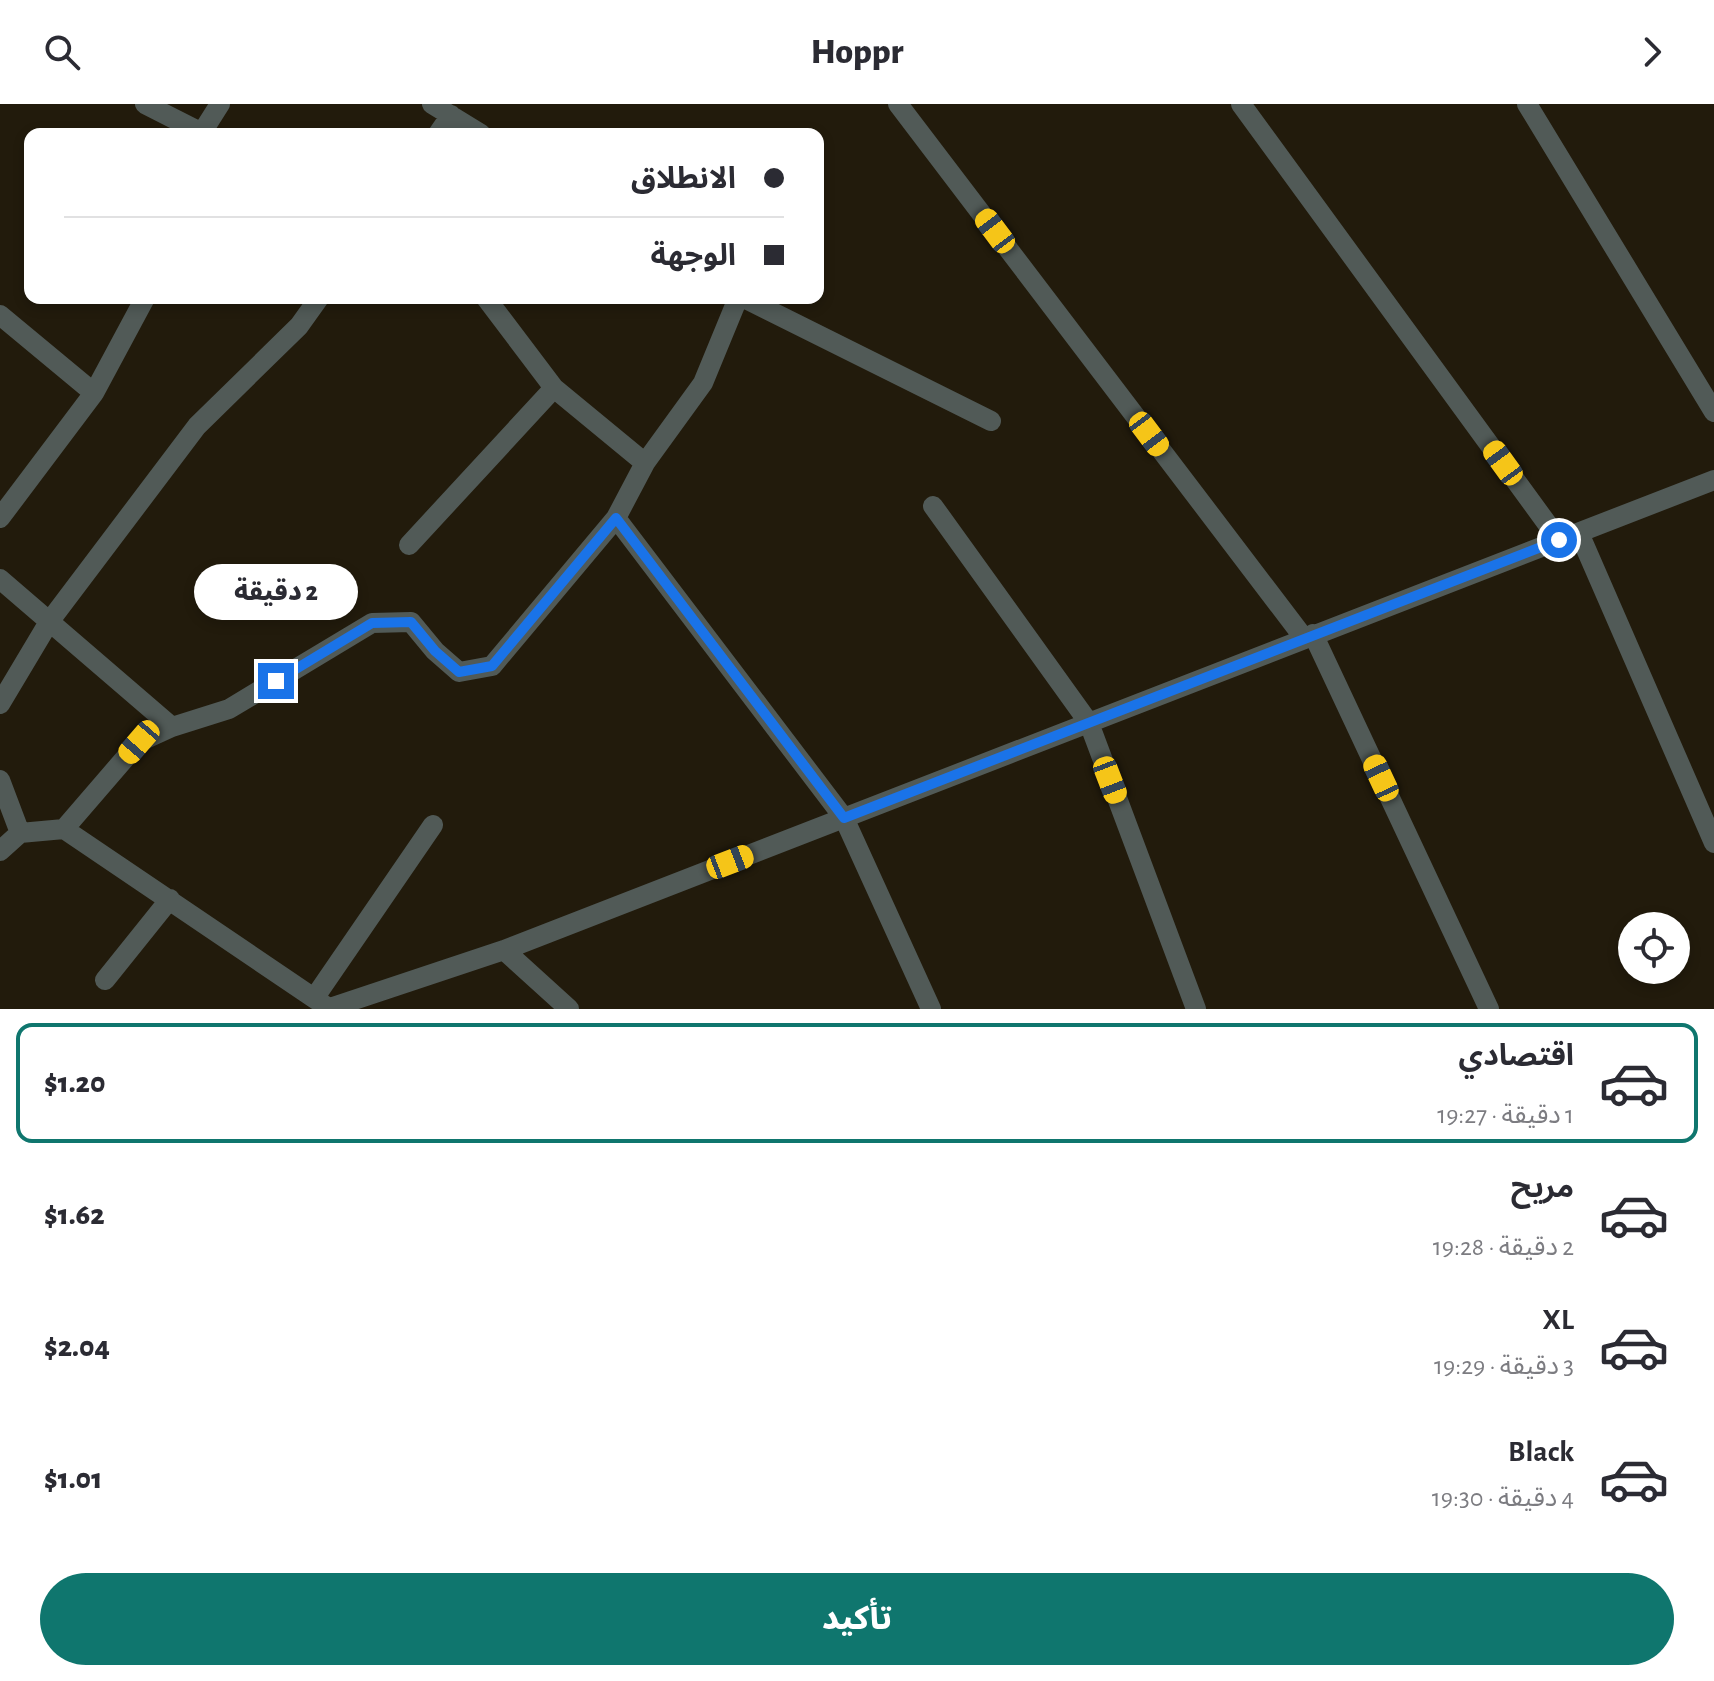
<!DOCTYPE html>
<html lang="ar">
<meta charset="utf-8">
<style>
:root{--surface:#fff;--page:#f2f2f3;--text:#2b2b33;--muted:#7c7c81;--line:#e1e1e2;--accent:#0f766e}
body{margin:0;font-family:"Alegreya Sans","Noto Sans Arabic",sans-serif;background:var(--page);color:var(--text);direction:rtl;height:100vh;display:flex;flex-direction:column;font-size:30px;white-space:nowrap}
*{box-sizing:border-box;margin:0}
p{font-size:26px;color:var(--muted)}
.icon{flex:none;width:44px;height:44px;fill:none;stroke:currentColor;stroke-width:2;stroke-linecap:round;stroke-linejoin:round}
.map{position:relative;height:905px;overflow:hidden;direction:ltr}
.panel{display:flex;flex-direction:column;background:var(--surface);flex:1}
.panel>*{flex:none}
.guide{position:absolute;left:24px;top:24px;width:800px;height:176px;border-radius:16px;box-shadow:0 4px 12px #0003;direction:rtl;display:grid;align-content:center;height:176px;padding:0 40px;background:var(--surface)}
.tools{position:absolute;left:1618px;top:808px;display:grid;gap:16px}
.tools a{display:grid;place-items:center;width:72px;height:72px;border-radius:50%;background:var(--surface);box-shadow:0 4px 12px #0003;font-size:40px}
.end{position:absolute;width:36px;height:36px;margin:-18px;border:10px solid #1a73e8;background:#fff;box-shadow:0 0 0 4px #fff}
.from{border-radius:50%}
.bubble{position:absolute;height:56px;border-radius:28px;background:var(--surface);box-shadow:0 4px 12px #0003;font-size:26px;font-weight:800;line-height:56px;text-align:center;direction:rtl}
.car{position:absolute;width:24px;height:48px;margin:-24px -12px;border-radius:10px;box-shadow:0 0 6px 2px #0007;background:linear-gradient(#f5c518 24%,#345 0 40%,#f5c518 0 76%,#345 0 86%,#f5c518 0)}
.guide b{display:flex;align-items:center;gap:28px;height:76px;font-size:30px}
.guide b+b{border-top:2px solid var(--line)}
.guide i{width:20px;height:20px;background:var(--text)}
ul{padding:14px 0 0;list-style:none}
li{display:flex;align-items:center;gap:24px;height:120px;margin:0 16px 12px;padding:0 24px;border:4px solid transparent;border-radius:16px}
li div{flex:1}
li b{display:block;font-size:30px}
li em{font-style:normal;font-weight:800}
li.active{border-color:var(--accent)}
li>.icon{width:72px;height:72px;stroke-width:1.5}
.primary-button{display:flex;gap:16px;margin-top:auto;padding:16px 40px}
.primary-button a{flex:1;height:92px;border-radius:48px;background:var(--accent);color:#fff;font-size:32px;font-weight:800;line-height:92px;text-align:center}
header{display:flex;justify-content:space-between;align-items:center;height:104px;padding:0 40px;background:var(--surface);font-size:36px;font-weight:800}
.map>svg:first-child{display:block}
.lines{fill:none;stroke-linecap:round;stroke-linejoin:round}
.minor{stroke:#515a57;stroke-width:20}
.route{stroke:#1a73e8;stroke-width:10}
</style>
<header><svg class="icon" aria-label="forward" viewBox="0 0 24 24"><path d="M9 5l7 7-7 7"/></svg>Hoppr<svg class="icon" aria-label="search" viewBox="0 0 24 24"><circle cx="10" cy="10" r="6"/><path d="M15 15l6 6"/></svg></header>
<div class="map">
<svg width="1714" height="905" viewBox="0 0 1714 905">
<rect width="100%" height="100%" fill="#221b0c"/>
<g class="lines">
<path class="minor" d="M145,0l59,30
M432,0l49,30
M898,0l406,534
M1241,0l318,436
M1527,0l187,308
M201,30l19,-30
M438,30l13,-19
M486,194l68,90 91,75
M744,194l247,123
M0,211l94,78 -94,125
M94,289l51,-95
M933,402l156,217 107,286
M616,414l228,300 87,191
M1579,429l135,310
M409,441l145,-157
M0,475l172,148 57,-18 143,-86 39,-1 24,29 24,21 33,-6 124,-148 29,-55 58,-80 35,-85
M1313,530l176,375
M0,600l49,-82 148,-196 102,-100 20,-28
M0,676l20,53
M64,725l75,-87 33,-15
M0,747l20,-18 44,-4 266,180
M504,846l65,59
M105,876l65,-81
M315,893l118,-172
M327,905l177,-59 1210,-470"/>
</g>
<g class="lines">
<path class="route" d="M276,577l96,-58 39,-1 24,29 24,21 33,-6 124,-148 228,300 715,-278"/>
</g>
</svg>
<div class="tools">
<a><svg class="icon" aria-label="locate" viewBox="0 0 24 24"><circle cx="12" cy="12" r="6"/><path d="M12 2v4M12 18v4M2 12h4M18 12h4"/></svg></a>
</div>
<i class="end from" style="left:1559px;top:436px"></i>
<i class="end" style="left:276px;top:577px"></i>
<div class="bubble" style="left:194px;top:460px;width:164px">2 دقيقة</div>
<i class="car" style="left:995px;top:127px;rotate:323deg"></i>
<i class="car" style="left:1149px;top:330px;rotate:143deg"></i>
<i class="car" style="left:1503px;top:359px;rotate:324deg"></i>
<i class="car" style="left:139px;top:638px;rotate:221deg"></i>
<i class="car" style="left:1381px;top:674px;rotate:335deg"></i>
<i class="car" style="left:1110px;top:676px;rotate:159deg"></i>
<i class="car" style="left:730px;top:758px;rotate:69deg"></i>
<div class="guide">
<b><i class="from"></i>الانطلاق</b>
<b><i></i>الوجهة</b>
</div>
</div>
<section class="panel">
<ul>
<li class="active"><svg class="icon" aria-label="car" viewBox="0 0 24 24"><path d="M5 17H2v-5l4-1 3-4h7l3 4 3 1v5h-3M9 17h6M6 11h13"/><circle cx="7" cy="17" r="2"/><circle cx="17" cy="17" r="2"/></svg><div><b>اقتصادي</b><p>1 دقيقة · 19:27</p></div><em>$1.20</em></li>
<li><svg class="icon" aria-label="car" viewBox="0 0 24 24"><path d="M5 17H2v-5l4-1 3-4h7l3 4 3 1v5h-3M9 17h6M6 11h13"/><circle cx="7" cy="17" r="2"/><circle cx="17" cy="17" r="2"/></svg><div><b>مريح</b><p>2 دقيقة · 19:28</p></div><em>$1.62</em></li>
<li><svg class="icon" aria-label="car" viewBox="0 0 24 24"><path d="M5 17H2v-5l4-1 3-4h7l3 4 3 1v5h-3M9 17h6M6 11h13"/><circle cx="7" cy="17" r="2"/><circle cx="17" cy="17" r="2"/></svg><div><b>XL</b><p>3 دقيقة · 19:29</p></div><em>$2.04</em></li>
<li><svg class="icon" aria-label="car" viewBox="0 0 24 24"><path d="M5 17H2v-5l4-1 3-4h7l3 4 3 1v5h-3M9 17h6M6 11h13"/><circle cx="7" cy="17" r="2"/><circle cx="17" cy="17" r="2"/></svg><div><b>Black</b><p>4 دقيقة · 19:30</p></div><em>$1.01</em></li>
</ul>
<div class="primary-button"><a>تأكيد</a></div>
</section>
